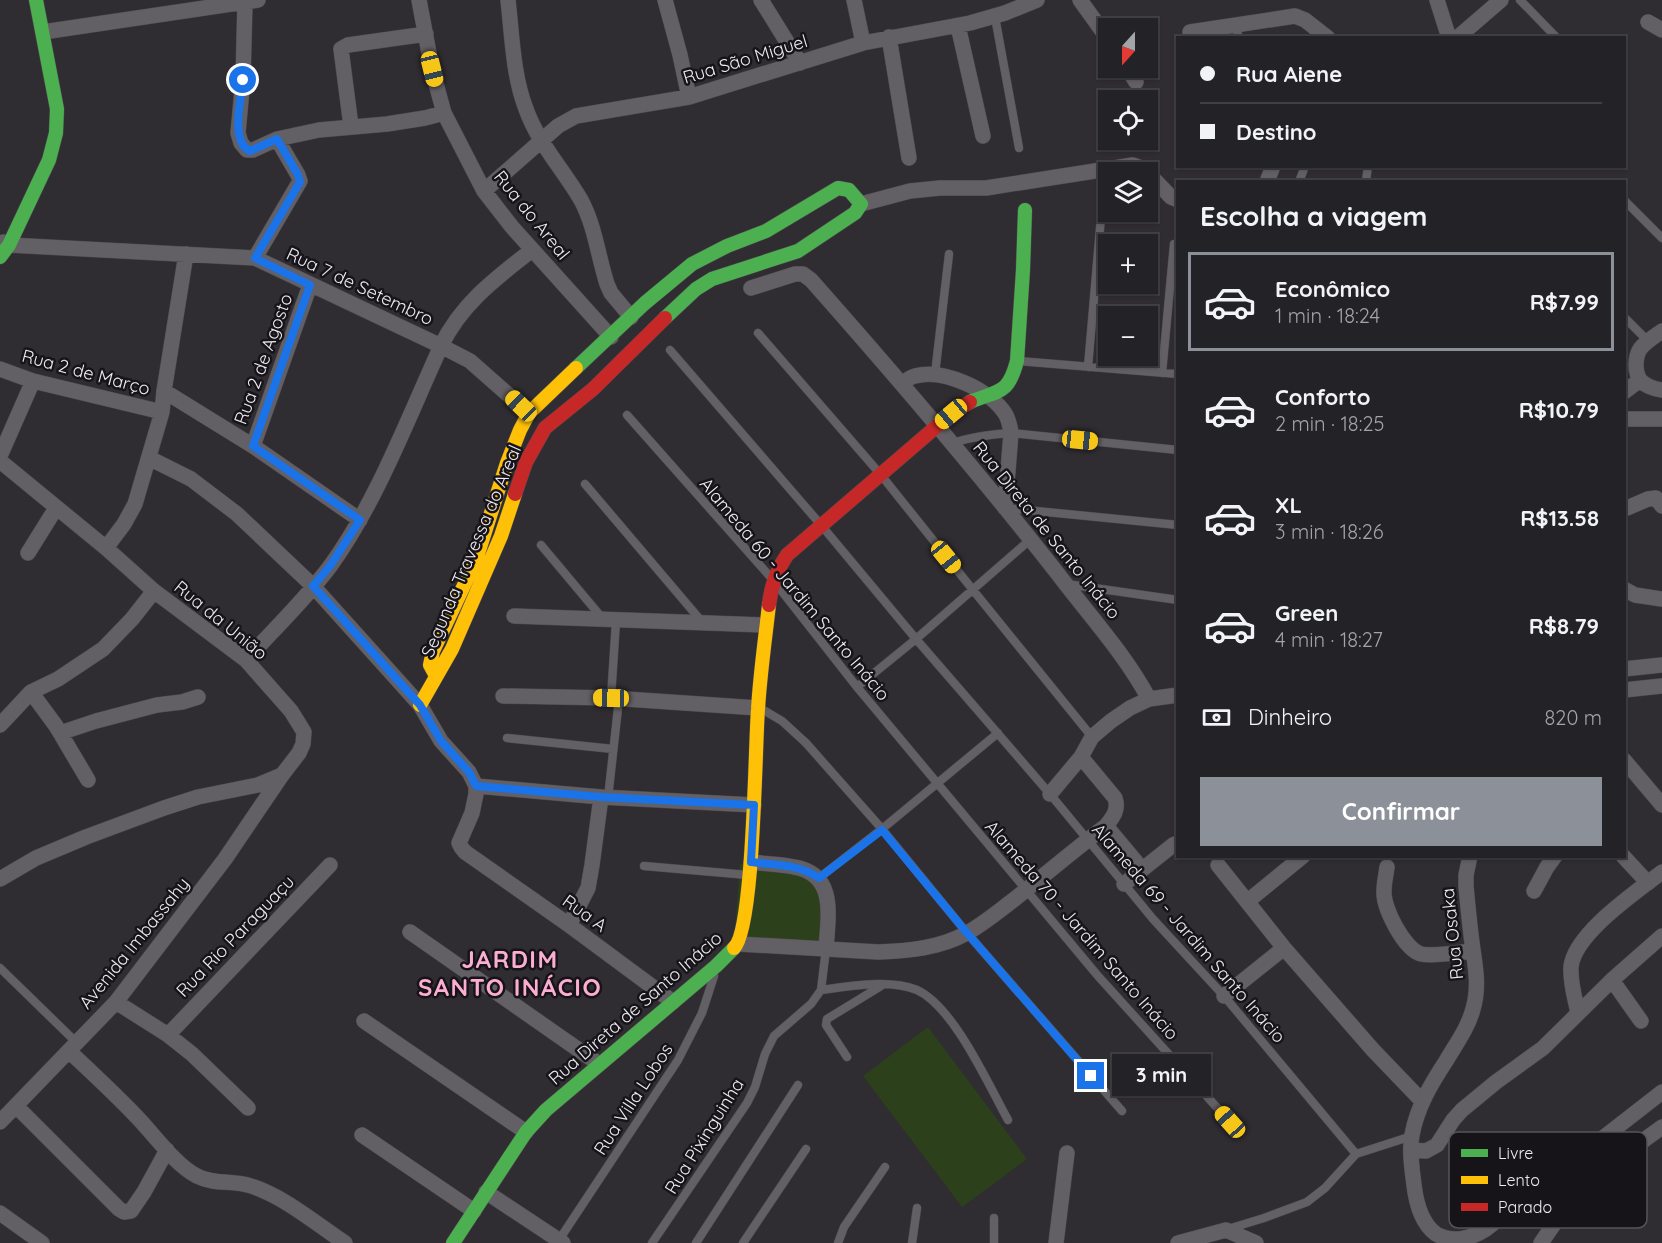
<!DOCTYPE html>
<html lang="pt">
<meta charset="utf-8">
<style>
:root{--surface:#232226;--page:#2f2f32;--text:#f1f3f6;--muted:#a3a4a7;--line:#403f43;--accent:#8c9099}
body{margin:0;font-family:Quicksand,sans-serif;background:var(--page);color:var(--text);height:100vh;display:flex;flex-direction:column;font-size:22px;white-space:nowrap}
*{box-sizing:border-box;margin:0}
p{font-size:20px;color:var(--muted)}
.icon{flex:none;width:33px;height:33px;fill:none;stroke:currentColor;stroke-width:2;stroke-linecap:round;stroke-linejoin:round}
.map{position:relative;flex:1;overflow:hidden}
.side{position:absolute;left:1176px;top:180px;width:450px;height:678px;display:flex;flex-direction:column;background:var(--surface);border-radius:0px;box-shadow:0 2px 4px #0004,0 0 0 2px var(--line)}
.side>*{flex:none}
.hud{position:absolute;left:1176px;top:36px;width:450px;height:132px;border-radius:0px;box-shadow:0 2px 4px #0004,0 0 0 2px var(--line);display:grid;align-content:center;height:132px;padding:0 24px;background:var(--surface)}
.needle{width:39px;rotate:201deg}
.buttons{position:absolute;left:1098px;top:18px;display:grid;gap:12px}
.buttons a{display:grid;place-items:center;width:60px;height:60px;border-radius:0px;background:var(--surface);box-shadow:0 2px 4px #0004,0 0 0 2px var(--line);font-size:30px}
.end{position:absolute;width:27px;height:27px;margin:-14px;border:8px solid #1a73e8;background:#fff;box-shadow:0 0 0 3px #fff}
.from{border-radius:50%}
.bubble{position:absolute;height:42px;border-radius:0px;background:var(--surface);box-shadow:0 2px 4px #0004,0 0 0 2px var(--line);font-size:20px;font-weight:700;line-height:42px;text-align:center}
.car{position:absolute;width:18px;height:36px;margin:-18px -9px;border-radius:8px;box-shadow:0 0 4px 2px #0007;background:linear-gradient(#f5c518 24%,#345 0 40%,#f5c518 0 76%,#345 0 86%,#f5c518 0)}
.hud b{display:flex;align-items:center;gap:21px;height:57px;font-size:22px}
.hud b+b{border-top:2px solid var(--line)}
.hud i{width:15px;height:15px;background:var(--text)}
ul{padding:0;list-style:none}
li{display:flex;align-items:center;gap:18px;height:99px;margin:0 12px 9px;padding:0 12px;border:3px solid transparent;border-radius:0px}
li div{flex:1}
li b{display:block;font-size:22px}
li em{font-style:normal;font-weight:700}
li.current{border-color:var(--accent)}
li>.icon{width:54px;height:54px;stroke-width:1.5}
h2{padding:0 24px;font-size:27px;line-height:72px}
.pay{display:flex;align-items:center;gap:15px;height:66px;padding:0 24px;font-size:22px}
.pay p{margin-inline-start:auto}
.button{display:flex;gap:12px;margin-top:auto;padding:12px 24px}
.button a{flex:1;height:69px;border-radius:0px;background:var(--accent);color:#fff;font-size:24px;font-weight:700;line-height:69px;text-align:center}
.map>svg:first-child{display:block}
.green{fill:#2c401c}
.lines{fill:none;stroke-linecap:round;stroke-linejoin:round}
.lane-casing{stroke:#4b494d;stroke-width:9}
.street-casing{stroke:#4b494d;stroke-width:16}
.fast-casing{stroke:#4b494d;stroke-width:15}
.slow-casing{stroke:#4b494d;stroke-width:15}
.jam-casing{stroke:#4b494d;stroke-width:15}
.lane{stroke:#626064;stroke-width:8}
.street{stroke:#626064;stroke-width:15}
.fast{stroke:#4caf50;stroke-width:14}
.slow{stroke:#ffc107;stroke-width:14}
.jam{stroke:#c62828;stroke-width:14}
.route{stroke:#1a73e8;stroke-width:8}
.labels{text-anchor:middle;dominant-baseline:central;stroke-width:5;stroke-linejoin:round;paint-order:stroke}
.street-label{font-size:18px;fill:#edebf1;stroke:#161419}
.district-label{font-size:24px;font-weight:bold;letter-spacing:1.5px;fill:#fcaed2;stroke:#161419}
.key{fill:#161419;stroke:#56545a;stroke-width:1.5}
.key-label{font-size:16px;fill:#edebf1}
</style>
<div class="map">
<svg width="1662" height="1243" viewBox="0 0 1662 1243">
<rect width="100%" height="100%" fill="#2f2d32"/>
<path class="green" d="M740,864l54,6 23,12 8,15 -3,53 -88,-10z
M928,1027l99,132 -65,48 -99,-131z"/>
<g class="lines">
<defs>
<path id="lane" d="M1520,0l37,38
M995,17l24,131
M1235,25l4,13
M1366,181l2,-15
M1299,182l6,-16
M1624,200l38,38
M1624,317l24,24
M758,333l123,142 92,115 119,147
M670,350l151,175 95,114 134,155 103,125 71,77 132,158
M1018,361l160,13
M1088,367l15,-173
M1162,373l12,-129
M935,374l14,-120
M627,415l146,165 84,107 241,289 132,146
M952,443c20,-6 38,-9 59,-10l167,17
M585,484l118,139
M1006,508l172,17
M541,545l62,74
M1066,584l112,16
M857,687l59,-48 115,-100
M611,698l5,-77
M760,708l22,13 24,22 76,86 85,104 155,178
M507,738l106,11
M608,798l11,-99
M644,866l104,9
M819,878l63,-49 116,-96
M0,968l77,75
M821,990c28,-4 69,-11 96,0 37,17 71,94 91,130
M847,1057l-21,-32 1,-6 54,-33
M1228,1229l36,-11 43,-16 18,-14 31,-34 56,-18
M559,1240l119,-180 24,-47 12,-37
M652,1243l95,-140 8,-16 10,-33 9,-18 37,-32 10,-14 5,-41
M696,1243l102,-158
M743,1243l63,-94
M838,1243l6,-16 41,-60
M912,1243l5,-35
M994,1243v-25"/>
<path id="street" d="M419,0l13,69 12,44 40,78 28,36 99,110
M508,0c4,35 5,76 18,109 12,34 37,60 55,91 14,26 17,56 26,84l4,9 20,24
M665,0l15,55 9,42
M761,0l39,63
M854,0l9,43
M1080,0l28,39
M1437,0l12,38
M245,2l-2,77 -5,54 3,10 6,7h6l24,-11 42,-9 68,-6 38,-6 19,-5
M1648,22l14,8
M958,26l25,110
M43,32l215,-32
M1190,32l105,-16 10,4 23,18
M889,37l20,121
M1457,38l44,-38
M1127,68l9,14
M351,126l-10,-77 7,-4 78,-11
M1267,182l6,-16
M484,191l74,-65 18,-10 113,-19 174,-54 107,-20 35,-10 32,-13
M861,204l49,-13 30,-3h46l147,-23 11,4 27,28 7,3
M3,242l6,3 246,13 186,88 29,15 59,52
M255,258l45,-77 -2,-6 -21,-36
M751,288l44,-14h8l8,6c85,96 168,193 247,294 31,41 67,80 91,125
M1662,331c-7,5 -17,11 -22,18 -5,8 -6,24 1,32 5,5 14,8 21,9
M0,369l33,12 129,31
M902,383c4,-2 8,-6 13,-7 28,-8 76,14 91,39 3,6 4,11 5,18l-6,75
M164,391l89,55 107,74
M1624,392l16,-12
M1624,419h38
M253,446l57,-161
M0,456l33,-75
M149,458l42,21 46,35 76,72 107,119 21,36 28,31 7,14v8l-4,19 -13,30 2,4 4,5 104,73 104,77
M0,461l106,87 48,43 92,69 45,51 13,21 -1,12 -4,9 -17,22 -24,10 -60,12 -34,11 -78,29 -50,21 -36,21
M1624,507l3,1 21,-9 8,-1 6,8
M106,548l18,-24 11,-20 27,-92 2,-21 22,-137
M28,553l28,-45
M1624,589l11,6 27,4
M514,616l252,9
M246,660c28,-31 60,-61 85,-95 46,-64 77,-147 110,-219 20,-42 55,-68 91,-96
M1624,669l38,-4
M1624,690l38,-4
M31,692l25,34 32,54
M503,696l108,2 147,10
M0,725l31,-33 27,-13 45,-30 29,-30 22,-28
M60,733l36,-12 61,-16 25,-3 16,-5
M1624,760l38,45
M476,786l125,11 153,8
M1050,794l31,-37 11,-20 19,-16 19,-13 19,-9 29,-4
M1106,826l36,43
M1470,856l-4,19v11c2,22 4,43 7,64 3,20 6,38 0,59 -5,19 -17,35 -27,52 -15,23 -29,46 -34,74 -3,15 0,34 2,50 2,17 7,38 22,49 16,9 35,5 50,-5l176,-137
M1623,856l25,27
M751,862c14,2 29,2 43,5 43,7 34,49 32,82
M1218,865l66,83 89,102 49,51
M1387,867c-1,8 -3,16 -3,24 -1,17 20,58 37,63 14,3 37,-2 52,-3
M1124,884l49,-39 5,-2
M1534,891l13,-24 8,-11
M1248,901l55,-45
M569,925l19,-37 4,-23 9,-68
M410,932l189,132
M739,944l139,8c31,-1 62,-4 89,-19 18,-10 33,-23 49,-35 30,-24 59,-49 90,-72 7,-9 13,-16 9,-28l-34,-41
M1612,980l29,41
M1224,996l60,-48
M116,1002l52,33 24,19 56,54
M1578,1013c-3,-15 -8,-30 -7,-46 3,-33 65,-75 91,-95
M364,1021l162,111
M168,1035l162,-170
M69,1051c22,21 45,42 66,64 18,18 40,50 62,61 17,9 36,4 54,10 34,11 64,37 94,57
M16,1106l103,103 5,3 7,-1 13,-19 23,-42
M0,1122l116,-120 109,-143 57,-84
M362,1135l112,76
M1412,1150l14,1 11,-6 16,-25 9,-10 34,-28 47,-34 69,-68 50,-44
M486,1192l77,51
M0,1213l42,30
M1056,1243l11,-90
M1178,1243l48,-13 30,13
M1541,1243l26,-38 33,-33 62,-45"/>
<path id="fast" d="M0,257l9,-12 40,-85 7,-27 1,-24 -21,-109
M576,368l69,-65 47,-39 35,-18 39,-15 72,-43 11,2 12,14 -6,9 -57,38 -86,28 -16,10 -31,29
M970,402c29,-12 38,-7 47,-41l6,-91 2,-60
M453,1243l73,-111 20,-22 170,-144 18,-18"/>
<path id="slow" d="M436,676l-6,-11 3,-14 43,-91 31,-97 13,-33 9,-17 47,-45
M420,705l32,-56 49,-113 14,-42
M734,948c20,-18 21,-202 24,-239 2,-34 7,-69 11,-104"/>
<path id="jam" d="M515,494l11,-32 19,-34 48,-39 72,-71
M769,605c2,-19 7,-34 18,-50l164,-141 19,-12"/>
</defs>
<use href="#lane" class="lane-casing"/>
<use href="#street" class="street-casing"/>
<use href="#fast" class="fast-casing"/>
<use href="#slow" class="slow-casing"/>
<use href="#jam" class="jam-casing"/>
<use href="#lane" class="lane"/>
<use href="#street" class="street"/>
<use href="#fast" class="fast"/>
<use href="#slow" class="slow"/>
<use href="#jam" class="jam"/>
</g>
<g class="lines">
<path class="route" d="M243,80c-2,18 -13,62 7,71l27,-12 21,36 2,7 -45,76 55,27 -57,161 107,74 -30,46 -17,20 107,119 21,36 28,31 7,14 125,11 153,8 -3,57c25,3 47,2 68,16l63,-48 85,103 124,143"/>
</g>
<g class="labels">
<g class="street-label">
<text transform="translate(745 59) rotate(-17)">Rua São Miguel</text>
<text transform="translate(532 215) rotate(51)">Rua do Areal</text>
<text transform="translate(360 286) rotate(25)">Rua 7 de Setembro</text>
<text transform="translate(263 359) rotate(-70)">Rua 2 de Agosto</text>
<text transform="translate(86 372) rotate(15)">Rua 2 de Março</text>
<text transform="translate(1047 530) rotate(51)">Rua Direta de Santo Inácio</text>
<text transform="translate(471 551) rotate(-67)">Segunda Travessa do Areal</text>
<text transform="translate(795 589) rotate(50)">Alameda 60 - Jardim Santo Inácio</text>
<text transform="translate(221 620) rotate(39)">Rua da União</text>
<text transform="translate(585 913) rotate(36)">Rua A</text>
<text transform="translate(1082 930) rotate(49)">Alameda 70 - Jardim Santo Inácio</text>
<text transform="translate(1189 933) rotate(49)">Alameda 69 - Jardim Santo Inácio</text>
<text transform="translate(1452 934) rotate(-96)">Rua Osaka</text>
<text transform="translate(235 936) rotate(-46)">Rua Rio Paraguaçu</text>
<text transform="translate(134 943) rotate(-51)">Avenida Imbassahy</text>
<text transform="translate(635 1008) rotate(-41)">Rua Direta de Santo Inácio</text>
<text transform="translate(633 1099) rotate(-57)">Rua Villa Lobos</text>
<text transform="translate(704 1136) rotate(-58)">Rua Pixinguinha</text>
</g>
<g class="district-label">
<text x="510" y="959">JARDIM<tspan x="510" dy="28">SANTO INÁCIO</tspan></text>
</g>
</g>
<rect x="1449" y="1132" width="198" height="96" rx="9" class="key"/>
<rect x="1461" y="1149" width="27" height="8" fill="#4caf50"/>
<rect x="1461" y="1176" width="27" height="8" fill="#ffc107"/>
<rect x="1461" y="1203" width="27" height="8" fill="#c62828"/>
<g class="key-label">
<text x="1498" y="1159">Livre</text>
<text x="1498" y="1186">Lento</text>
<text x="1498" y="1213">Parado</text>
</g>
</svg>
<div class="buttons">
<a><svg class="needle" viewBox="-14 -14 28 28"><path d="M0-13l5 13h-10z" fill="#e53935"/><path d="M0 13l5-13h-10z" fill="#a3a4a7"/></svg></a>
<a><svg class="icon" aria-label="locate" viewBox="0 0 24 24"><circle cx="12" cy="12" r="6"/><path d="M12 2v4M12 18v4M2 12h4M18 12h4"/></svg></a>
<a><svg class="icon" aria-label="layers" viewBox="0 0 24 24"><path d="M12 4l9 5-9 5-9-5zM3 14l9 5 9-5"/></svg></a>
<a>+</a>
<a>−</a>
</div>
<i class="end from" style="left:243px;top:80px"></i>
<i class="end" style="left:1091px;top:1076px"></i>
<div class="bubble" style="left:1112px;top:1054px;width:99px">3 min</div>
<i class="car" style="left:432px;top:69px;rotate:166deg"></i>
<i class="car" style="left:521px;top:406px;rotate:314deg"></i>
<i class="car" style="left:951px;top:414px;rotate:230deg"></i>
<i class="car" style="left:1080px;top:440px;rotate:96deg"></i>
<i class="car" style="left:946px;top:557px;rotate:141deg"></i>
<i class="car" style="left:611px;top:698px;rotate:271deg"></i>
<i class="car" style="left:1230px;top:1122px;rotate:318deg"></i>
<div class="hud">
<b><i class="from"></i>Rua Aiene</b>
<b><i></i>Destino</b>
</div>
<section class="side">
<h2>Escolha a viagem</h2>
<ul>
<li class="current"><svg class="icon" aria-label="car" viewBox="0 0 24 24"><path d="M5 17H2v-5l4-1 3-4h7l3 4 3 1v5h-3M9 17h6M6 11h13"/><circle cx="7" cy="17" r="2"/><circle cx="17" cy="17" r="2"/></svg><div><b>Econômico</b><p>1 min · 18:24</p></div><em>R$7.99</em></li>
<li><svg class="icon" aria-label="car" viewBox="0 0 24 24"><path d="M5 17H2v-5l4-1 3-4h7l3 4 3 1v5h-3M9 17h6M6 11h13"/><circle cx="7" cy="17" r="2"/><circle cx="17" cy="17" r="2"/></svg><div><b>Conforto</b><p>2 min · 18:25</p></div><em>R$10.79</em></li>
<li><svg class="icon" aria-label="car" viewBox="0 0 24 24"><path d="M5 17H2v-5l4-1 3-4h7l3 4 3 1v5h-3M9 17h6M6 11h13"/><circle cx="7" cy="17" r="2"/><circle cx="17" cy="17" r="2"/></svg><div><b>XL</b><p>3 min · 18:26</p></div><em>R$13.58</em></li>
<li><svg class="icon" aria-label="car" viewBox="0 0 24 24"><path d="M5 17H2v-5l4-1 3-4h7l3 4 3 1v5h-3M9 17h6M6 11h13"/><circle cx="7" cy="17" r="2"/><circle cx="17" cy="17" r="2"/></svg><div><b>Green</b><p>4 min · 18:27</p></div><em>R$8.79</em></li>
</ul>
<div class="pay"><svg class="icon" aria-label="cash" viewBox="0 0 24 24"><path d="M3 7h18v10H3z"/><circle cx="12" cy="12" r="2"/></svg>Dinheiro<p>820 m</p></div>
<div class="button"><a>Confirmar</a></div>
</section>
</div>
